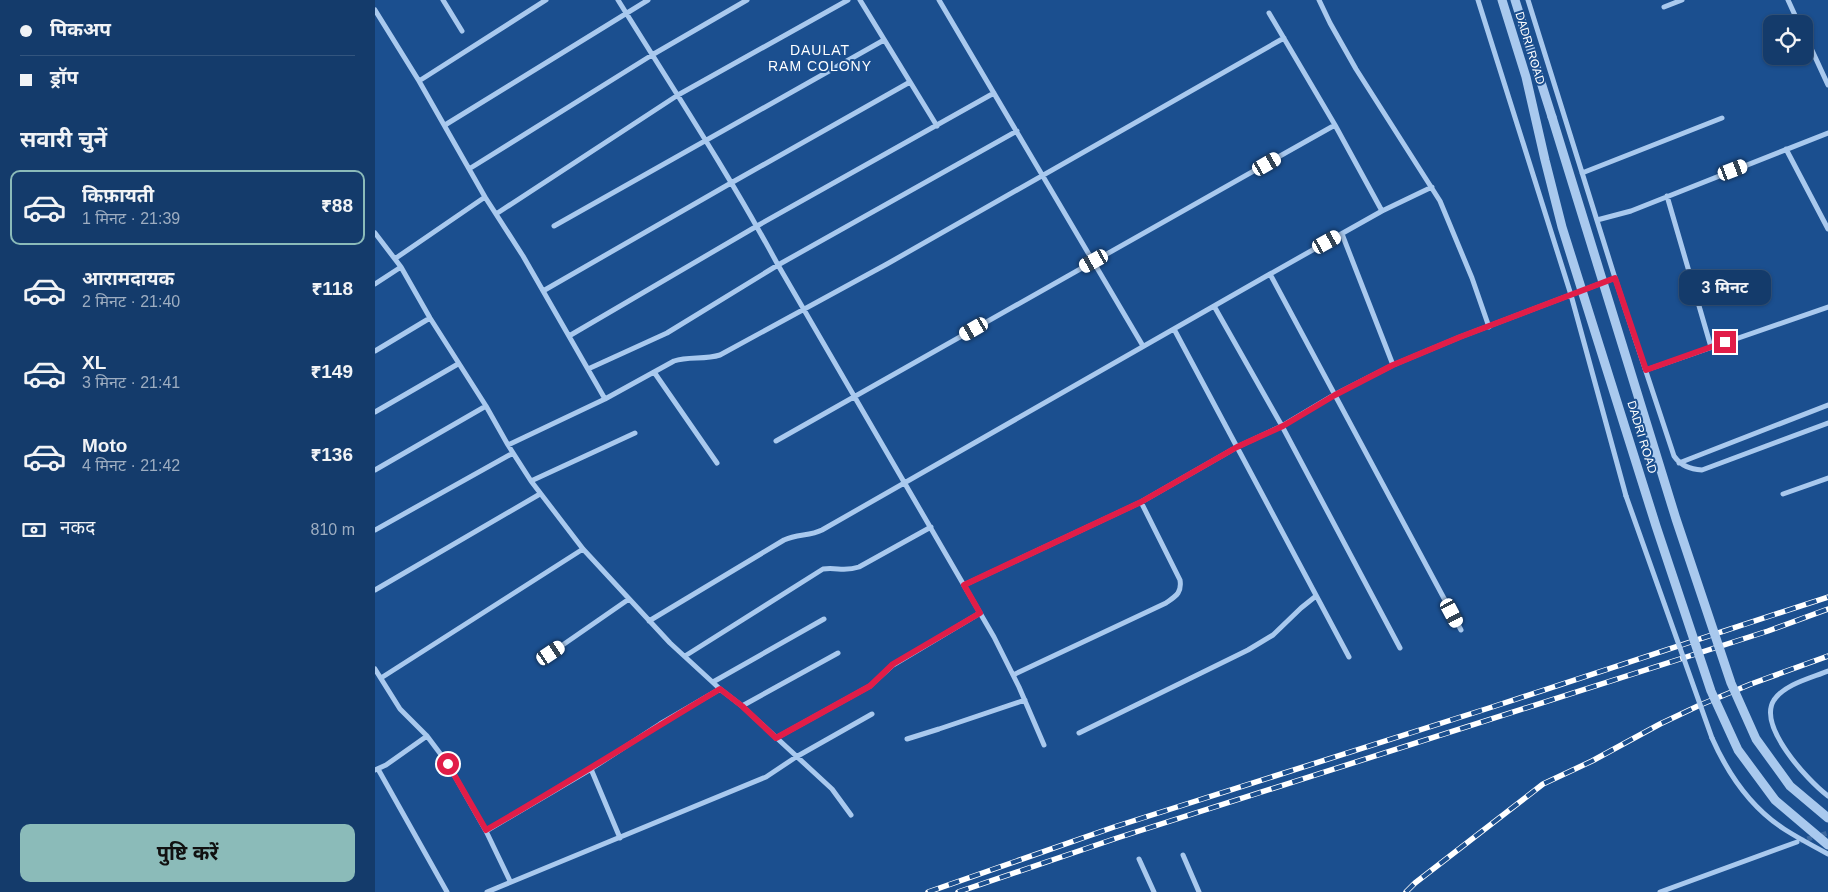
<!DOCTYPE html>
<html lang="hi">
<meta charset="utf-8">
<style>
:root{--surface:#143b6b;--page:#1d4271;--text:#f1f3f6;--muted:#9dadc1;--line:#33557e;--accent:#8bbbb9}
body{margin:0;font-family:Helvetica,"Noto Sans Devanagari",sans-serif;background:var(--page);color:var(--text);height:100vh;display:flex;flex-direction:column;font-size:19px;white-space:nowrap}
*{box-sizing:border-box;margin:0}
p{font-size:16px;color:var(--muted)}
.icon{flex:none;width:28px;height:28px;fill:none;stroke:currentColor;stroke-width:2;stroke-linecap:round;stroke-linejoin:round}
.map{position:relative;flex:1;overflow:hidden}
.drawer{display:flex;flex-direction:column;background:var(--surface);width:375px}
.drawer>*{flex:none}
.guide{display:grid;align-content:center;height:110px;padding:0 20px;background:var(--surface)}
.fabs{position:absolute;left:1388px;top:15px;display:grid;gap:10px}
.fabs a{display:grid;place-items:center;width:50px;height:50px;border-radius:10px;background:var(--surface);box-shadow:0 1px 4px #0004,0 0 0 1px var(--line);font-size:25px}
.end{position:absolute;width:22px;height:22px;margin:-11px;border:6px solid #e11d48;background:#fff;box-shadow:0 0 0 2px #fff}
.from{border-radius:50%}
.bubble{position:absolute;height:35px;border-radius:10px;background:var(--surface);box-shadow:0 1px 4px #0004,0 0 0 1px var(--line);font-size:16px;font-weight:700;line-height:35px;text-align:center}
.car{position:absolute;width:15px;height:30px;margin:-15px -8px;border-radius:6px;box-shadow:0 0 4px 1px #0007;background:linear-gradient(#fff 24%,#345 0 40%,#fff 0 76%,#345 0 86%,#fff 0)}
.guide b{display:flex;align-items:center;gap:18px;height:48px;font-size:19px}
.guide b+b{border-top:1px solid var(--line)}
.guide i{width:12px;height:12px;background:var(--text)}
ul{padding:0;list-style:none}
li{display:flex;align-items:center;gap:15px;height:75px;margin:0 10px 8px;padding:0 10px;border:2px solid transparent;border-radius:10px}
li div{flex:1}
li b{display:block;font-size:19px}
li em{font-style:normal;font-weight:700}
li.selected{border-color:var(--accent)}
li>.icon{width:45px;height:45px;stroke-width:1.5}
h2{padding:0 20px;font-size:22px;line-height:60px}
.pay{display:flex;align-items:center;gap:12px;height:55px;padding:0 20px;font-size:19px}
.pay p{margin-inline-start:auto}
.button{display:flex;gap:10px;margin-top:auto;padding:10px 20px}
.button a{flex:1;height:58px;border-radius:10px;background:var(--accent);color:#111;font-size:20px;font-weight:700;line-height:58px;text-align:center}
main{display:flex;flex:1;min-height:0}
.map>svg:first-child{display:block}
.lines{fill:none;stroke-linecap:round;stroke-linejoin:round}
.minor-tunnel{stroke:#3d69a0;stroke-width:5;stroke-dasharray:5 2.5;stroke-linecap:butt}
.minor{stroke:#a9c9ee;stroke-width:5}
.tertiary{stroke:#a9c9ee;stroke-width:9}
.rail-casing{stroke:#fff;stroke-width:5.5}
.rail{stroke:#1b4f8f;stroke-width:4;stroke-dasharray:11;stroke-linecap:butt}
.minor-bridge{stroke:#a9c9ee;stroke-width:5}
.tertiary-bridge{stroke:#a9c9ee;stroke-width:9}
.route{stroke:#e11d48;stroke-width:6}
.labels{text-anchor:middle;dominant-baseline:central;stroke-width:4;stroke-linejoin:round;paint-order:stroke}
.street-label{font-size:12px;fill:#fff;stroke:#1b4f8f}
.neighbourhood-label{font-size:14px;letter-spacing:1px;fill:#fff;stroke:#1b4f8f}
</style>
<main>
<section class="drawer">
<div class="guide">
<b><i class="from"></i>पिकअप</b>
<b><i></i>ड्रॉप</b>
</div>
<h2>सवारी चुनें</h2>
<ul>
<li class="selected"><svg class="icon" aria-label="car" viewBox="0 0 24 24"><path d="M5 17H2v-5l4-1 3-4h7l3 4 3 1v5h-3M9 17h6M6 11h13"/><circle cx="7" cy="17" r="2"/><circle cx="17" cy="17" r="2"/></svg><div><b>किफ़ायती</b><p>1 मिनट · 21:39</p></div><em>₹88</em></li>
<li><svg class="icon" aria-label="car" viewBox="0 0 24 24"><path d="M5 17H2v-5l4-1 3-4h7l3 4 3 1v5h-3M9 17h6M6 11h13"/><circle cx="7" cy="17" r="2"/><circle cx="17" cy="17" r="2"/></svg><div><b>आरामदायक</b><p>2 मिनट · 21:40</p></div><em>₹118</em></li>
<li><svg class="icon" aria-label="car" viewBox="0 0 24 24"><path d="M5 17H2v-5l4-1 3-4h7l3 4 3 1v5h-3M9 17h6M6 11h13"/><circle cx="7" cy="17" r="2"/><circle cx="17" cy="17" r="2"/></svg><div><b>XL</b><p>3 मिनट · 21:41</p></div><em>₹149</em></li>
<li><svg class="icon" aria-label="car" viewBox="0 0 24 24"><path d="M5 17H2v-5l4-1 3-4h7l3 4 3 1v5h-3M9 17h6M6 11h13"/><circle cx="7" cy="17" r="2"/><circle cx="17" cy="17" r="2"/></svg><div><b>Moto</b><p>4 मिनट · 21:42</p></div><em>₹136</em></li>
</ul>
<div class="pay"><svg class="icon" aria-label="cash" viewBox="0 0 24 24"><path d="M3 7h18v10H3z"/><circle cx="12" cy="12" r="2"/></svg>नकद<p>810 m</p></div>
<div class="button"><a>पुष्टि करें</a></div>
</section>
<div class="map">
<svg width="1453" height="892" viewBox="0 0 1453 892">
<rect width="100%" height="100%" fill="#1b4f8f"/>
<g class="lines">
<path class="minor-tunnel" d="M1425,841l28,-8"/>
<path class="minor" d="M68,0l19,31
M243,0c54,87 111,174 160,265l216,372 25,50 25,58
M485,0l77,126
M564,0l204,346
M944,0l11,23 26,46 84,132 32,77 17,49
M1103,0l93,295 55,201
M1153,0l87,278 59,178c7,10 16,13 28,14l126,-47
M1413,0l11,24
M1289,7l18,-7
M0,10l44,71 66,116 -89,61
M894,13l66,112 47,86
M1429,33l24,52
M44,81l127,-81
M70,125l203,-125
M1411,149l42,80
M94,169l183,-114 95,-55
M1207,173l140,-55
M1292,196l44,151
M110,197l38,59 82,143
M121,214l182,-119 170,-95
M1222,220l34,-9 197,-78
M179,226l330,-186
M0,233l26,34 29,51 56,88 22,39 23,36 52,68 87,94 50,46 22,17 90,83 19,26
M967,234l51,131
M895,274l191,356
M0,284l26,-17
M168,291l188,-108 179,-101
M839,306l68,120 118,222
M799,329l175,328
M194,336l188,-110 237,-133
M0,351l55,-33
M213,369l79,-36 111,-68 239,-134
M1271,370l182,-63
M279,372l63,91
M0,412l83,-48
M401,441l559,-316
M133,445l97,-46 69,-38c15,-5 30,-1 46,-6l167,-91 397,-226
M1304,463l149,-58
M0,470l111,-64
M156,481l104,-48
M1408,494l45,-16
M0,530l138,-77
M589,585l177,-83 96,-55 45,-21 52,-31 59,-30 67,-28 155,-59
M0,590l165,-96
M274,621l135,-81c13,-6 26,-4 38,-10l448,-256 112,-63 50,-24
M310,656l138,-87c14,-2 21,3 36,-2l72,-40
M166,660l88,-61
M0,669l25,40 27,27 21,28 38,67 24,50
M1453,671c-17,7 -43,13 -54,29 -17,26 34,81 54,96
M638,675l153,-72c10,-7 16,-10 14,-23l-39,-78
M6,678l202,-129
M338,682l111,-63
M367,706l96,-53
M704,733l169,-83 25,-15 28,-27 15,-12
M401,738l94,-52 23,-21 87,-52
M1337,738c16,36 38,69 72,91 14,9 29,17 44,25
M532,739l32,-10 86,-29
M3,769l69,123
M216,769l29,69
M0,770l11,-5 41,-29
M111,831l105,-62 69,-45 60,-35
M808,855l16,37
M764,859l15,33
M112,892l279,-115 30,-20 76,-43
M1285,892l137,-50"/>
<path class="tertiary" d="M1140,0l37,117"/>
<defs>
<path id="rail" d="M553,892l186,-65 375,-119 339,-111
M583,892l159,-54 651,-207 60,-22
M1031,892l9,-9 128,-99 49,-23 68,-37 40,-19 51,-21 77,-28"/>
</defs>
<use href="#rail" class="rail-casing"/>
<use href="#rail" class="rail"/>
<path class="minor-bridge" d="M1251,496l86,242"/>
<path class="tertiary-bridge" d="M1127,0l24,77 19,83 17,67 94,299 55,165 27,59 37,50 53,45
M1177,117l124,402 55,164 25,56 34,47 38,32"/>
</g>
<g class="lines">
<path class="route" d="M73,764l38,66c79,-45 155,-94 234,-141l22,17 34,32 94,-52 23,-22 87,-51 -16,-28 177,-83 96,-55 46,-21 52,-31 58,-30 67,-28 155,-59 31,92 79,-28"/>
</g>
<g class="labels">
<g class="street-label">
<text transform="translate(1155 48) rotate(73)">DADRI ROAD</text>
<text transform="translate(1267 437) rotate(73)">DADRI ROAD</text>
</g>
<g class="neighbourhood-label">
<text x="445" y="50">DAULAT<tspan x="445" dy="16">RAM COLONY</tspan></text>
</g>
</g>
</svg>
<div class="fabs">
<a><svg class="icon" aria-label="locate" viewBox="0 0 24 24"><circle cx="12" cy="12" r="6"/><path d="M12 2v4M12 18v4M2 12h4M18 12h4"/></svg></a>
</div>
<i class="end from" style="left:73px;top:764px"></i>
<i class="end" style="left:1350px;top:342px"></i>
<div class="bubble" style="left:1304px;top:270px;width:92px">3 मिनट</div>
<i class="car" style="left:892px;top:164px;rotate:60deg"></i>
<i class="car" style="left:1358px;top:170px;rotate:69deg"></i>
<i class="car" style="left:952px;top:242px;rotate:61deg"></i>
<i class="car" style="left:719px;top:261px;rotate:241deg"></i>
<i class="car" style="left:599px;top:329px;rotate:240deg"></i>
<i class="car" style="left:1077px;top:613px;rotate:152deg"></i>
<i class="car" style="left:176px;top:653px;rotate:56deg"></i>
</div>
</main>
